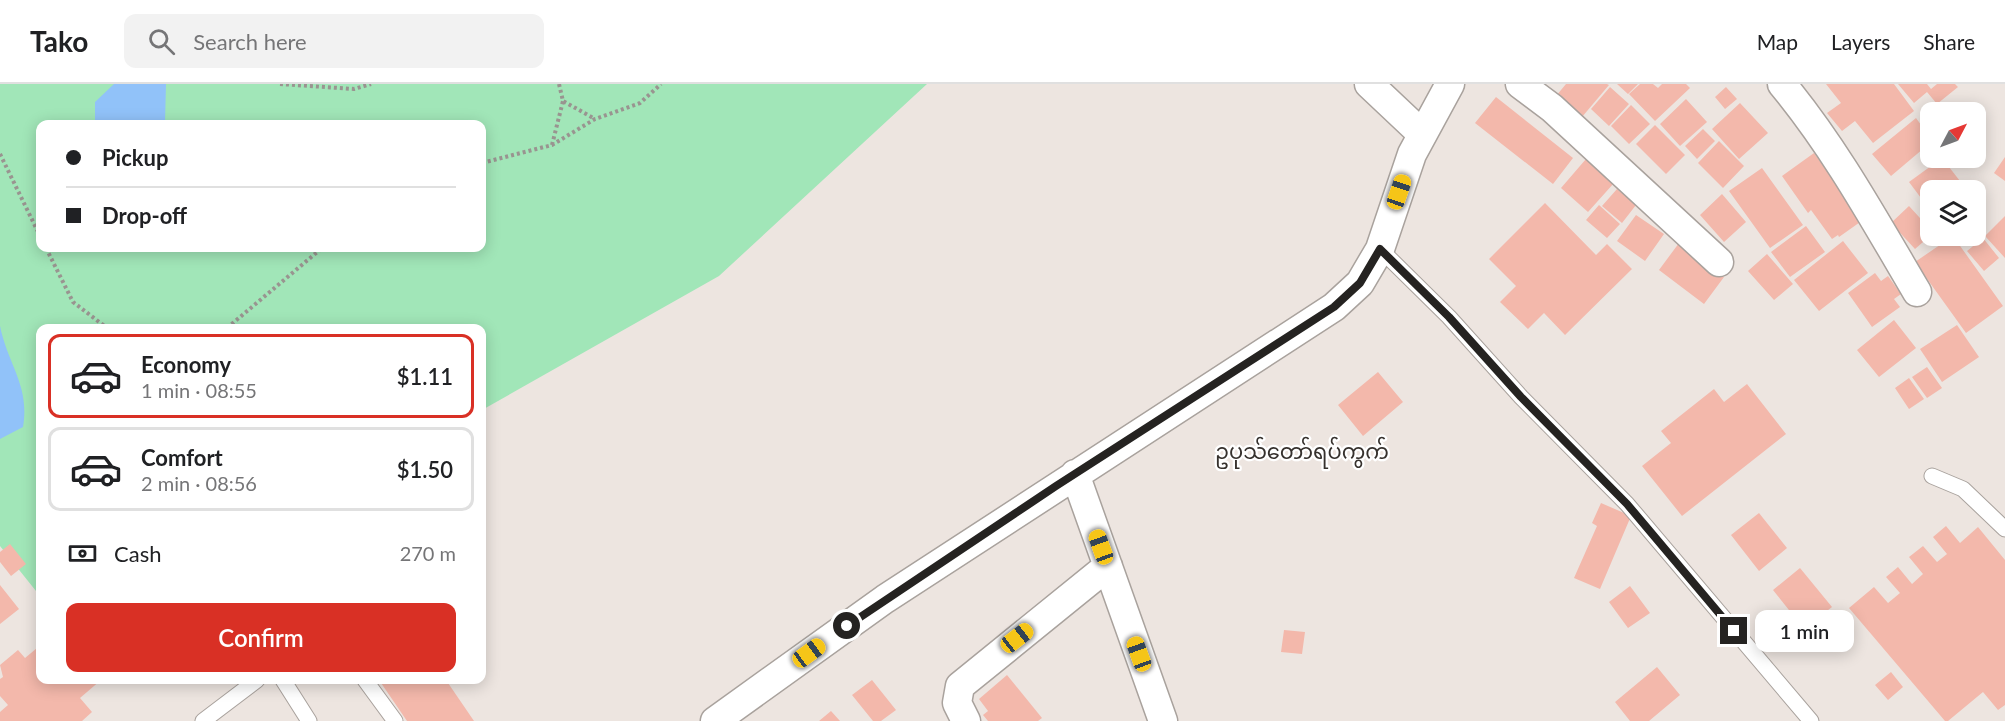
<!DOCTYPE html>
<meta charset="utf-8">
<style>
:root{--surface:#fff;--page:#f2f2f2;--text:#202124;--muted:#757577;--line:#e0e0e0;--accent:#d93025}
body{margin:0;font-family:Lato,"Noto Sans Myanmar",sans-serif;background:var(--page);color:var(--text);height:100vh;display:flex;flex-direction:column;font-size:22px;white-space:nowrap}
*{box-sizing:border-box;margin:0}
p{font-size:20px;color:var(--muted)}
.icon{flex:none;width:33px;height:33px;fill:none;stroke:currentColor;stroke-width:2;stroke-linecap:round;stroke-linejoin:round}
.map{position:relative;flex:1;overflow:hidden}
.panel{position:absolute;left:36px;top:240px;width:450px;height:360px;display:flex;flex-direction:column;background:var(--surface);border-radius:12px;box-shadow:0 3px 15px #0003}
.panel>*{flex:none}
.top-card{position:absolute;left:36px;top:36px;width:450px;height:132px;border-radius:12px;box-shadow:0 3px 15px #0003;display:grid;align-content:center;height:132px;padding:0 30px;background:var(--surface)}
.needle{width:39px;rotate:49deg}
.controls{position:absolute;left:1920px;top:18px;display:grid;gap:12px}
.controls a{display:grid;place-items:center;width:66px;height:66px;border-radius:12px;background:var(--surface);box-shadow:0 3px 15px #0003;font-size:30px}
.end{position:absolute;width:27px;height:27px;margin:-14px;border:8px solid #252321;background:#fff;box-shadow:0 0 0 3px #fff}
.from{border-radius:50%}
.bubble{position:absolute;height:42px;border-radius:12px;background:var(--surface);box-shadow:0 3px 15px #0003;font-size:20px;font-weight:600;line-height:42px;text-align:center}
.car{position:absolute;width:18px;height:36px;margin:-18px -9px;border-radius:8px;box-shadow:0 0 4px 2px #0007;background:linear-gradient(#f5c518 24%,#345 0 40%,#f5c518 0 76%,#345 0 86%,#f5c518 0)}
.top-card b{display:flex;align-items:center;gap:21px;height:57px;font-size:22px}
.top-card b+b{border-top:2px solid var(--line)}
.top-card i{width:15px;height:15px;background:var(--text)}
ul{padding:10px 0 0;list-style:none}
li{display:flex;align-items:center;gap:18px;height:84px;margin:0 12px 9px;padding:0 18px;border:3px solid var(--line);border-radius:12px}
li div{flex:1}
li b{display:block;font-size:22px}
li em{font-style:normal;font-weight:600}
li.selected{border-color:var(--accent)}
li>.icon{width:54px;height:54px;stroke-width:1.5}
.pay{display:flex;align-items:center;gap:15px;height:66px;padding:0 30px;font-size:22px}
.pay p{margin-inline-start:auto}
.button{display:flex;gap:12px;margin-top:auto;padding:12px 30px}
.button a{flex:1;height:69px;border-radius:12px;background:var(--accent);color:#fff;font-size:24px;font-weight:600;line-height:69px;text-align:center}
header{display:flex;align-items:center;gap:36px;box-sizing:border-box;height:84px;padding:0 30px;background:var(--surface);border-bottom:2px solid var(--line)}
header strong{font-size:28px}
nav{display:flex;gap:33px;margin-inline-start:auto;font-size:21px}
.search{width:420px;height:54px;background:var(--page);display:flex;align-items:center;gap:15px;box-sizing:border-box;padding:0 21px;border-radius:12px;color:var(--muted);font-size:22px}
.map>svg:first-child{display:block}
.green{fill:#a1e6b8;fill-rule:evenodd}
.water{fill:#91c2f9}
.building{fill:#f3b8ab}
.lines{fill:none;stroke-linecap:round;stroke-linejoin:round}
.service-casing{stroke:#a9a29d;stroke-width:17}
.minor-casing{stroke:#a9a29d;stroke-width:31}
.path{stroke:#999490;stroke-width:4;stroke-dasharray:3 3;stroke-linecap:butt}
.service{stroke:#fff;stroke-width:15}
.minor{stroke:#fff;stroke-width:28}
.route{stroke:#252321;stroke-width:8}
.labels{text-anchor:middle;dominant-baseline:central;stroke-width:4.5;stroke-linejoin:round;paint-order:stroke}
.quarter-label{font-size:21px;fill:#36312d;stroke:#fff}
</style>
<header>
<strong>Tako</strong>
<div class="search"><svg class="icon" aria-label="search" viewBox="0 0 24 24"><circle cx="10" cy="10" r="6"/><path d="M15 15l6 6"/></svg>Search here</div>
<nav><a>Map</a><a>Layers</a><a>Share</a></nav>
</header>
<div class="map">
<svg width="2005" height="637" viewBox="0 0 2005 637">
<rect width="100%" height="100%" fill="#ede5e0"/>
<path class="green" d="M0,0h927l-208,192 -237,134v-82h-442v268l-40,-50zM40,40h442v124h-442z"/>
<path class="water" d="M114,0h52l-1,38 -4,2h-66v-22z
M0,242c8,39 30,60 23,101l-23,12z"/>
<path class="building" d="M1566,0h41l2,1 -27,32 -26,-21z
M1617,0h21l-10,10z
M1640,0h13l5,4 4,-4h24l4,4 -35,33 -26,-27z
M1826,0h68l20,27 -41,32 -18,-22 -13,10 -15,-18 14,-10z
M1898,0h29l4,5 6,-5h18l3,3 -21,17 -10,-12 -13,11z
M1610,3l19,17 -20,22 -18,-17z
M1726,3l11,12 -12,10 -10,-12z
M1496,13l77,61 -20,26 -78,-61z
M1686,15l21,23 -27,24 -20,-22z
M1740,19l28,30 -29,26 -27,-30z
M1631,21l19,19 -21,20 -18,-18z
M1916,34l14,19v6l-39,33 -19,-22z
M1655,41l30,30 -19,19 -30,-30z
M1703,45l12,12 -18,18 -12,-13z
M1719,57l25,25 -21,22 -25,-25z
M1814,69l49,67 -24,17 -1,-2 -6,4 -21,-29 -3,3 -26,-37z
M2005,73v24l-11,-8z
M1942,74l25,32h-37v20l-21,-28z
M1586,75l28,24 -26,29 -27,-24z
M1762,84l41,57 -33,23 -41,-57z
M1617,105l19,16 -14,18 -20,-17z
M1722,110l24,28 -22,20 -24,-27z
M1545,119l51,52 11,-11 25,25 -67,66 -21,-22 -16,16 -28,-27 16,-16 -27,-27z
M1599,121l21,19 -13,14 -21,-18z
M1909,122l21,23v7l-15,13 -24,-26z
M1636,131l28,19 -19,27 -28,-20z
M2005,132v42l-20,-22z
M1806,142l19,26 -35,25 -19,-25z
M1953,152l50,70 -37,27 -51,-71z
M1983,154l16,20 -15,13 -17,-20z
M1843,157l25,32 -49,38 -25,-31z
M1679,159l45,34 -20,27 -45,-34z
M1767,170l26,30 -19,16 -26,-29z
M1875,189l6,8 7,-5 13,18 -7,5 6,8 -28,20 -24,-34z
M1894,236l22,28 -37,29 -22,-27z
M1957,241l22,32 -37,25 -22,-33z
M1927,283l15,21 -15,10 -15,-21z
M1378,288l25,30 -40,34 -25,-31z
M1909,294l15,21 -15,10 -14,-21z
M1747,300l39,50 -104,82 -40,-50 29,-23 -10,-12 53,-42 10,13z
M1601,419l30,13 -31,73 -26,-11 23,-52 -5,-3z
M1759,429l28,35 -28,23 -28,-36z
M1946,442l14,17 18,-16 27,33v145l-7,5 -15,-18 -35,29h-3l-96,-113 25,-21 14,16 12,-10 -14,-16 12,-10 14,17 11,-10 -14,-17 14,-11 14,16 10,-8 -14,-17z
M10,460l16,20 -15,12 -11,-14v-10z
M1800,484l32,39 -28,22 -31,-39z
M0,501l19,24 -19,15z
M1630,502l20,27 -22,15 -19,-26z
M1284,546l21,2 -3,22 -21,-2z
M37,564l3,4v28h61l-21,18 12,14 -10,9h-82v-9l8,-7 -8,-9v-17l3,-2 -3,-12 18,-15 7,8z
M1657,583l23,28 -31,26h-19l-15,-19z
M1891,588l12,15 -15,13 -13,-15z
M1007,591l35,43 -4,3h-50l-5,-6 5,-4 -9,-12z
M379,596h67l28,41h-67z
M872,596l24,30 -15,11h-8l-21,-26z
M831,627l9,10h-21z"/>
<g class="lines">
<defs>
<path id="service" d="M1380,165l69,68 72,80 106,107 184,217
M1932,392l31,13 42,40
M283,596l26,41
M365,596l30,41
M203,637l54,-41"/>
<path id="minor" d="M1369,0l53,50
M1520,0l32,24 167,154
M1782,0c53,64 93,137 135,208
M1075,390l88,247
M715,637l170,-122 449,-292 26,-24 20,-34 32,-95 38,-70
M966,637l-9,-18 3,-17 148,-120"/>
</defs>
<use href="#service" class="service-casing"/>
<use href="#minor" class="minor-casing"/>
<path class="path" d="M280,0l74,5 17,-5
M559,0l4,17 32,18
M552,61l11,-44
M0,70l40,82
M482,79l70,-18 43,-26 45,-16 21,-19
M46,164l27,54 34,26
M227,244l95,-80"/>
<use href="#service" class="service"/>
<use href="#minor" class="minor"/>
</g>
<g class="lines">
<path class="route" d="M847,542l209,-140 278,-179 26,-24 20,-34 69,68 72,80 106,107 107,127"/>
</g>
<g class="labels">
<g class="quarter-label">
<text x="1302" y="366">ဥပုသ်တော်ရပ်ကွက်</text>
</g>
</g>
</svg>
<div class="controls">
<a><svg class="needle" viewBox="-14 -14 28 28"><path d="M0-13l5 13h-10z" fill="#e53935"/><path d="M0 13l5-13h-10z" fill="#757577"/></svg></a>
<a><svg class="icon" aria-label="layers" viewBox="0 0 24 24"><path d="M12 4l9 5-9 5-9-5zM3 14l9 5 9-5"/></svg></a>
</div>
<i class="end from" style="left:847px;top:542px"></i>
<i class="end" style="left:1734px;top:547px"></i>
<div class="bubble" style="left:1755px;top:526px;width:99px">1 min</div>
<i class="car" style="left:1399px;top:108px;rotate:19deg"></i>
<i class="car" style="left:1101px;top:463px;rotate:340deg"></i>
<i class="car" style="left:1017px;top:554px;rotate:52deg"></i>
<i class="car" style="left:809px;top:569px;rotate:54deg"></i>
<i class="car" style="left:1139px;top:570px;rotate:340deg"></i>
<div class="top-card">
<b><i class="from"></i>Pickup</b>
<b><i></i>Drop-off</b>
</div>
<section class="panel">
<ul>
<li class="selected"><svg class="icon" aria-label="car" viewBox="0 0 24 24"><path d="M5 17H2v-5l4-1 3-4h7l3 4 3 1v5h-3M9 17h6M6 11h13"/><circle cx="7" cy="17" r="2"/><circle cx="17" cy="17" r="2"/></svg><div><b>Economy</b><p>1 min · 08:55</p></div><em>$1.11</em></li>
<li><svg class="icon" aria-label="car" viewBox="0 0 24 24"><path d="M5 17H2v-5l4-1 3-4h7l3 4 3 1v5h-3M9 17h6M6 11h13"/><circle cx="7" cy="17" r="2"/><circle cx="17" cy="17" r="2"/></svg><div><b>Comfort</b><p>2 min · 08:56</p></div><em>$1.50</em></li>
</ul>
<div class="pay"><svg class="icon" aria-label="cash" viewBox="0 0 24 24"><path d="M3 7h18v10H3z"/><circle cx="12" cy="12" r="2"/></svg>Cash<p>270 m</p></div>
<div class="button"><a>Confirm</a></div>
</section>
</div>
